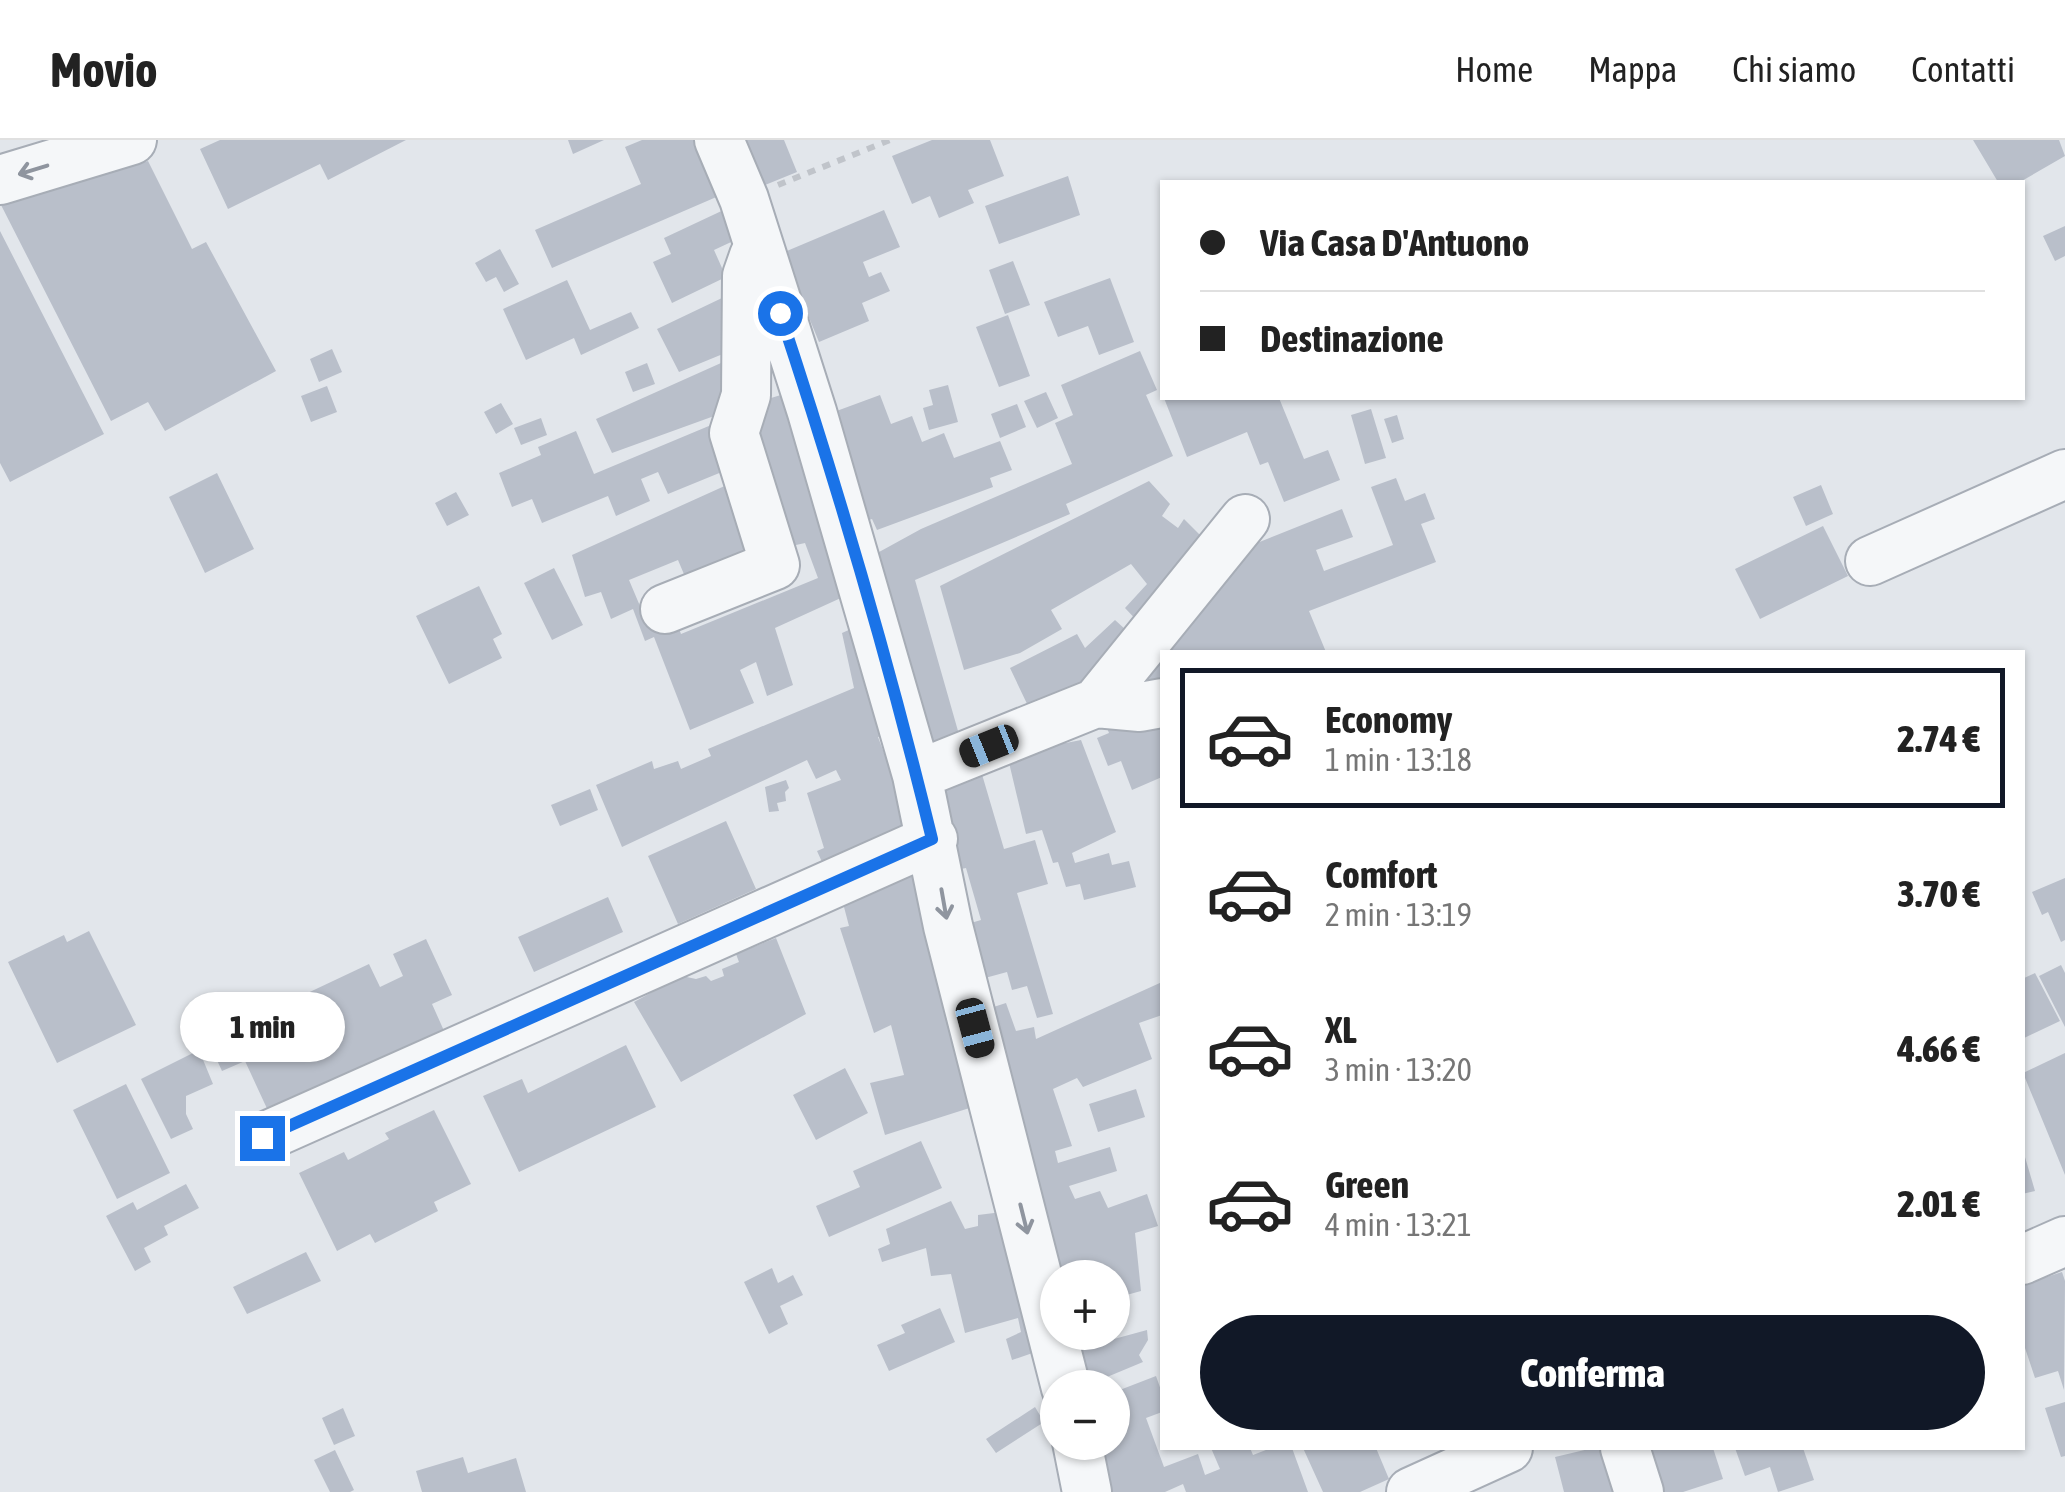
<!DOCTYPE html>
<html lang="it">
<meta charset="utf-8">
<style>
:root{--surface:#fff;--page:#f2f2f2;--text:#222;--muted:#767676;--line:#e0e0e0;--accent:#111827}
body{margin:0;font-family:"Asap Condensed",sans-serif;background:var(--page);color:var(--text);height:100vh;display:flex;flex-direction:column;font-size:38px;white-space:nowrap}
*{box-sizing:border-box;margin:0}
p{font-size:32px;color:var(--muted)}
.icon{flex:none;width:55px;height:55px;fill:none;stroke:currentColor;stroke-width:2;stroke-linecap:round;stroke-linejoin:round}
.map{position:relative;flex:1;overflow:hidden}
.panel{position:absolute;left:1160px;top:510px;width:865px;height:800px;display:flex;flex-direction:column;background:var(--surface);border-radius:0px;box-shadow:0 2px 8px #0004}
.panel>*{flex:none}
.top-card{position:absolute;left:1160px;top:40px;width:865px;height:220px;border-radius:0px;box-shadow:0 2px 8px #0004;display:grid;align-content:center;height:220px;padding:0 40px;background:var(--surface)}
.buttons{position:absolute;left:1040px;top:1120px;display:grid;gap:20px}
.buttons a{display:grid;place-items:center;width:90px;height:90px;border-radius:50%;background:var(--surface);box-shadow:0 2px 8px #0004;font-size:50px}
.end{position:absolute;width:45px;height:45px;margin:-22px;border:12px solid #1a73e8;background:#fff;box-shadow:0 0 0 5px #fff}
.from{border-radius:50%}
.bubble{position:absolute;height:70px;border-radius:35px;background:var(--surface);box-shadow:0 2px 8px #0004;font-size:32px;font-weight:800;line-height:70px;text-align:center}
.car{position:absolute;width:30px;height:60px;margin:-30px -15px;border-radius:12px;box-shadow:0 0 8px 2px #0007;background:linear-gradient(#222 24%,#8ab4d8 0 40%,#222 0 76%,#8ab4d8 0 86%,#222 0)}
.top-card b{display:flex;align-items:center;gap:35px;height:95px;font-size:38px}
.top-card b+b{border-top:2px solid var(--line)}
.top-card i{width:25px;height:25px;background:var(--text)}
ul{padding:18px 0 0;list-style:none}
li{display:flex;align-items:center;gap:30px;height:140px;margin:0 20px 15px;padding:0 20px;border:5px solid transparent;border-radius:0px}
li div{flex:1}
li b{display:block;font-size:38px}
li em{font-style:normal;font-weight:800}
li.selected{border-color:var(--accent)}
li>.icon{width:90px;height:90px;stroke-width:1.5}
.cta{display:flex;gap:20px;margin-top:auto;padding:20px 40px}
.cta a{flex:1;height:115px;border-radius:60px;background:var(--accent);color:#fff;font-size:40px;font-weight:800;line-height:115px;text-align:center}
header{display:flex;align-items:center;gap:60px;box-sizing:border-box;height:140px;padding:0 50px;background:var(--surface);border-bottom:2px solid var(--line)}
header strong{font-size:48px}
nav{display:flex;gap:55px;margin-inline-start:auto;font-size:35px}
.map>svg:first-child{display:block}
.building{fill:#b9bfca}
.lines{fill:none;stroke-linecap:round;stroke-linejoin:round}
.minor-casing{stroke:#a7adb6;stroke-width:52}
.path{stroke:#c0c4ca;stroke-width:6;stroke-dasharray:8 8;stroke-linecap:butt}
.minor{stroke:#f5f7f9;stroke-width:48}
.oneway{stroke:#8f959f}
.route{stroke:#1a73e8;stroke-width:12}
</style>
<header>
<strong>Movio</strong>
<nav><a>Home</a><a>Mappa</a><a>Chi siamo</a><a>Contatti</a></nav>
</header>
<div class="map">
<svg width="2065" height="1352" viewBox="0 0 2065 1352">
<rect width="100%" height="100%" fill="#e2e6eb"/>
<path class="building" d="M220,0h186l-78,40 -8,-16 -92,45 -28,-60z
M568,0h36l-31,14z
M642,0h56l23,55 -169,73 -17,-38 106,-46 -16,-37z
M739,0h45l13,32 -39,16z
M932,0h58l14,36 -36,14 6,13 -35,15 -9,-22 -18,8 -20,-48z
M1973,0h86l6,16 -45,26h-22z
M148,21l44,88 14,-7 70,129 -111,60 -17,-29 -37,19 -111,-218z
M1068,36l12,39 -81,29 -14,-38z
M730,67l14,29 -30,14 12,27 -54,26 -19,-41 18,-8 -7,-16z
M884,70l16,37 -37,15 6,15 12,-5 9,19 -28,12 7,18 -50,21 -18,-44 -7,3 -19,-45z
M2065,86v30l-10,5 -12,-25z
M0,91l104,203 -94,48 -10,-19z
M500,109l19,35 -15,8 -8,-15 -10,5 -11,-19z
M1013,121l17,44 -25,9 -16,-44z
M1110,138l24,64 -35,13 -11,-29 -30,11 -14,-35z
M567,140l23,50 41,-18 8,16 -58,27 -7,-17 -48,22 -23,-51z
M722,158l13,26v25l-56,23 -22,-43z
M1008,175l22,61 -31,11 -23,-60z
M332,209l10,23 -23,10 -9,-23z
M1140,211l17,39 -11,5 27,61 -107,48 4,10 -155,66 45,158 -36,9 -54,-190 51,-28 151,-65 -17,-41 18,-8 -12,-30z
M647,223l8,21 -22,8 -8,-20z
M721,223l10,3 -3,45 -116,42 -16,-34z
M948,245l10,37 -29,8 -6,-22 10,-3 -4,-15z
M327,246l10,26 -26,10 -10,-26z
M794,251l60,201 -79,36 18,57 -26,11 -11,-34 -16,8 14,33 -64,27 -36,-93 -9,4 -12,-32 -22,10 -10,-27 -16,5 -13,-42 157,-71 26,80 -69,15 -8,-19 -49,20 11,26 27,-10 14,38 137,-56 -13,-35 -27,6 -36,-127 13,-19z
M1046,252l12,26 -21,10 -13,-27z
M880,255l11,29 21,-8 10,26 22,-9 10,25 46,-17 12,29 -22,8 3,9 -116,43 -5,-11 -9,3 -40,-106z
M1164,258h115l25,61 24,-9 12,30 -56,22 -16,-40 -8,3 -13,-33 -60,25z
M501,263l12,21 -17,10 -12,-22z
M1017,264l9,23 -26,11 -9,-24z
M1371,269l15,49 -21,6 -14,-49z
M1397,275l7,24 -12,4 -8,-24z
M541,278l6,17 -26,10 -7,-17z
M716,283l18,44 -66,27 -10,-22 -17,7 9,22 -34,15 -8,-20 -66,27 -10,-24 -20,8 -13,-34 42,-18 -3,-8 38,-16 18,43z
M217,333l37,76 -49,24 -36,-76z
M1396,338l9,23 20,-8 10,26 -14,5 15,38 -127,49 17,41h-164v42l-15,5 -10,-36 90,-108 115,-46 11,28 -37,13 8,21 69,-26 -22,-58z
M1149,341l21,23 -8,12 16,12 6,-9 31,31 -72,77 -18,-19 22,-24 -16,-20 -80,46 11,19 -42,24 -56,17 -24,-84z
M1821,345l12,29 -27,12 -13,-29z
M456,352l13,23 -22,11 -12,-23z
M1823,386l25,50 -88,43 -25,-50z
M554,428l29,57 -31,15 -28,-57z
M479,446l23,48 -9,5 9,19 -53,26 -33,-68z
M1115,480l22,20 -14,27 -94,41 -19,-40 67,-34 8,14z
M862,484l32,109 -16,4 38,101 -89,35 -10,-22 7,-3 -17,-55 34,-13 -5,-10 -20,9 -9,-19 -185,87 -26,-62 56,-24 2,8 24,-8 3,8 30,-13 -3,-7 146,-61 -12,-55z
M1162,568v69l-30,13 -11,-29 -13,5 -11,-28 12,-5 -2,-5z
M1063,592l3,11 15,-3 35,92 -44,21 3,10 34,-10 3,12 17,-4 7,26 -52,13 -4,-16 -14,3 -8,-25 -5,1 -11,-33 -16,4 -20,-84z
M981,631l23,78 31,-9 13,44 -31,9 36,121 -16,4 -10,-32 -15,4 -5,-18 -33,9 -17,-54 24,-7 -15,-52 -5,1 -25,-84z
M786,640l3,8 -4,4 1,9 -9,2 2,8 -10,1 -4,-25z
M590,649l8,21 -38,16 -9,-21z
M726,681l30,68 -78,35 -30,-68z
M918,715l64,249 -97,31 -15,-52 34,-8 -13,-50 -17,8 -34,-105 9,-2 -10,-38z
M2065,738v62l-4,2 -13,-30 -6,3 -10,-23z
M608,757l15,35 -89,40 -16,-35z
M89,791l47,94 -79,38 -49,-101 56,-27 3,7z
M776,798l30,76 -125,68 -47,-80 48,-26 14,3 10,-3 5,5 13,-5 -2,-7 17,-7 -3,-8z
M426,799l26,56 -20,9 13,29 -175,82 -25,-54 -23,10 -13,-28 22,-10 9,20 68,-32 -11,-23 72,-34 11,23 23,-11 -10,-22z
M2061,825l4,8v54l-26,-51z
M2035,833l25,48 -38,18v-60z
M1162,842v33l-23,8 13,36 -69,28 -6,-9 -24,11 19,57 -17,5 3,12 52,-16 7,24 -48,15 6,13 25,-8 8,17 39,-14 11,32 -23,7 6,58 -29,8v-21h-54l-77,-267 25,-8 10,28 18,-4 2,12z
M626,905l30,62 -137,65 -36,-76 39,-17 6,14z
M199,910l14,34 -27,12v18l7,15 -22,10 -30,-60z
M2065,913v122l-42,-102z
M845,928l23,45 -52,27 -23,-45z
M126,944l44,89 -53,26 -44,-89z
M1136,949l9,28 -47,15 -9,-28z
M434,970l37,74 -37,18 4,9 -63,32 -5,-9 -33,17 -38,-78 45,-21 4,8 41,-21 -4,-6z
M921,1001l21,47 -113,49 -13,-31 44,-19 -7,-16z
M2022,1007l13,44 -13,3z
M186,1044l13,24 -35,18 4,9 -24,13 7,14 -16,9 -29,-55 27,-14 4,8z
M951,1061l14,28 13,-3v-11l32,-4 37,137 -35,12 -6,-21 15,-7 -3,-14 -53,15 -14,-59 -20,2 -5,-28 -44,14 -4,-13 12,-5 -4,-15z
M306,1112l15,29 -74,33 -14,-27z
M772,1128l6,15 15,-8 10,20 -23,11 8,18 -19,10 -25,-52z
M2062,1132l3,9 -1,109 -6,-19 -23,7 -13,-39v-54z
M940,1168l15,34 -66,29 -12,-26 28,-12 -4,-8z
M1147,1190l1,10 -9,15 4,7 -60,25 -22,-55h50l3,7z
M1156,1236l6,17v19l-16,6 18,49 34,-13 7,21 15,-6 -9,-21h39l3,7 18,-7h21l16,44h-122l-3,-8 -18,8h-63l-12,-50h22v-49z
M2065,1262v54l-4,1 -16,-49z
M1035,1267l9,15 -48,31 -10,-14z
M343,1268l12,28 -21,9 -12,-27z
M1303,1308h73l13,31 -29,13h-37z
M1593,1308h15l11,44h-55l-9,-35z
M1639,1308h74l10,31 -40,13h-30z
M1735,1308h68l11,32 -36,12 -8,-25 -25,9z
M335,1310l19,40 -4,2h-20l-16,-32z
M463,1317l5,16 48,-15 10,34h-104l-6,-21z"/>
<g class="lines">
<defs>
<path id="minor" d="M719,0l25,59 68,213 105,363 31,151 118,462
M0,40l132,-40
M1870,421l195,-87
M665,469l110,-44 -41,-132 12,-38 1,-119 7,-20
M1096,563l44,4 22,-4
M917,635l179,-72 149,-184
M262,998l671,-299
M2022,1120l43,-19
M1077,1302l10,50
M1625,1308l14,44
M1411,1352l97,-44"/>
</defs>
<use href="#minor" class="minor-casing"/>
<path class="path" d="M778,45l112,-45"/>
<use href="#minor" class="minor"/>
</g>
<defs><path id="oneway-shaft" d="M-6 0H5M1.5-3L5.5 0L1.5 3" fill="none" stroke-width="1.6" stroke-linecap="round" stroke-linejoin="round" transform="scale(2.5)"/></defs>
<g class="oneway">
<use href="#oneway-shaft" transform="translate(33 30) rotate(163)"/>
<use href="#oneway-shaft" transform="translate(944 764) rotate(80)"/>
<use href="#oneway-shaft" transform="translate(1024 1079) rotate(76)"/>
</g>
<g class="lines">
<path class="route" d="M262,998l670,-299c-43,-177 -95,-354 -152,-526"/>
</g>
</svg>
<div class="buttons">
<a>+</a>
<a>−</a>
</div>
<i class="end from" style="left:780px;top:173px"></i>
<i class="end" style="left:262px;top:998px"></i>
<div class="bubble" style="left:180px;top:852px;width:165px">1 min</div>
<i class="car" style="left:989px;top:606px;rotate:248deg"></i>
<i class="car" style="left:975px;top:888px;rotate:165deg"></i>
<div class="top-card">
<b><i class="from"></i>Via Casa D'Antuono</b>
<b><i></i>Destinazione</b>
</div>
<section class="panel">
<ul>
<li class="selected"><svg class="icon" aria-label="car" viewBox="0 0 24 24"><path d="M5 17H2v-5l4-1 3-4h7l3 4 3 1v5h-3M9 17h6M6 11h13"/><circle cx="7" cy="17" r="2"/><circle cx="17" cy="17" r="2"/></svg><div><b>Economy</b><p>1 min · 13:18</p></div><em>2.74 €</em></li>
<li><svg class="icon" aria-label="car" viewBox="0 0 24 24"><path d="M5 17H2v-5l4-1 3-4h7l3 4 3 1v5h-3M9 17h6M6 11h13"/><circle cx="7" cy="17" r="2"/><circle cx="17" cy="17" r="2"/></svg><div><b>Comfort</b><p>2 min · 13:19</p></div><em>3.70 €</em></li>
<li><svg class="icon" aria-label="car" viewBox="0 0 24 24"><path d="M5 17H2v-5l4-1 3-4h7l3 4 3 1v5h-3M9 17h6M6 11h13"/><circle cx="7" cy="17" r="2"/><circle cx="17" cy="17" r="2"/></svg><div><b>XL</b><p>3 min · 13:20</p></div><em>4.66 €</em></li>
<li><svg class="icon" aria-label="car" viewBox="0 0 24 24"><path d="M5 17H2v-5l4-1 3-4h7l3 4 3 1v5h-3M9 17h6M6 11h13"/><circle cx="7" cy="17" r="2"/><circle cx="17" cy="17" r="2"/></svg><div><b>Green</b><p>4 min · 13:21</p></div><em>2.01 €</em></li>
</ul>
<div class="cta"><a>Conferma</a></div>
</section>
</div>
